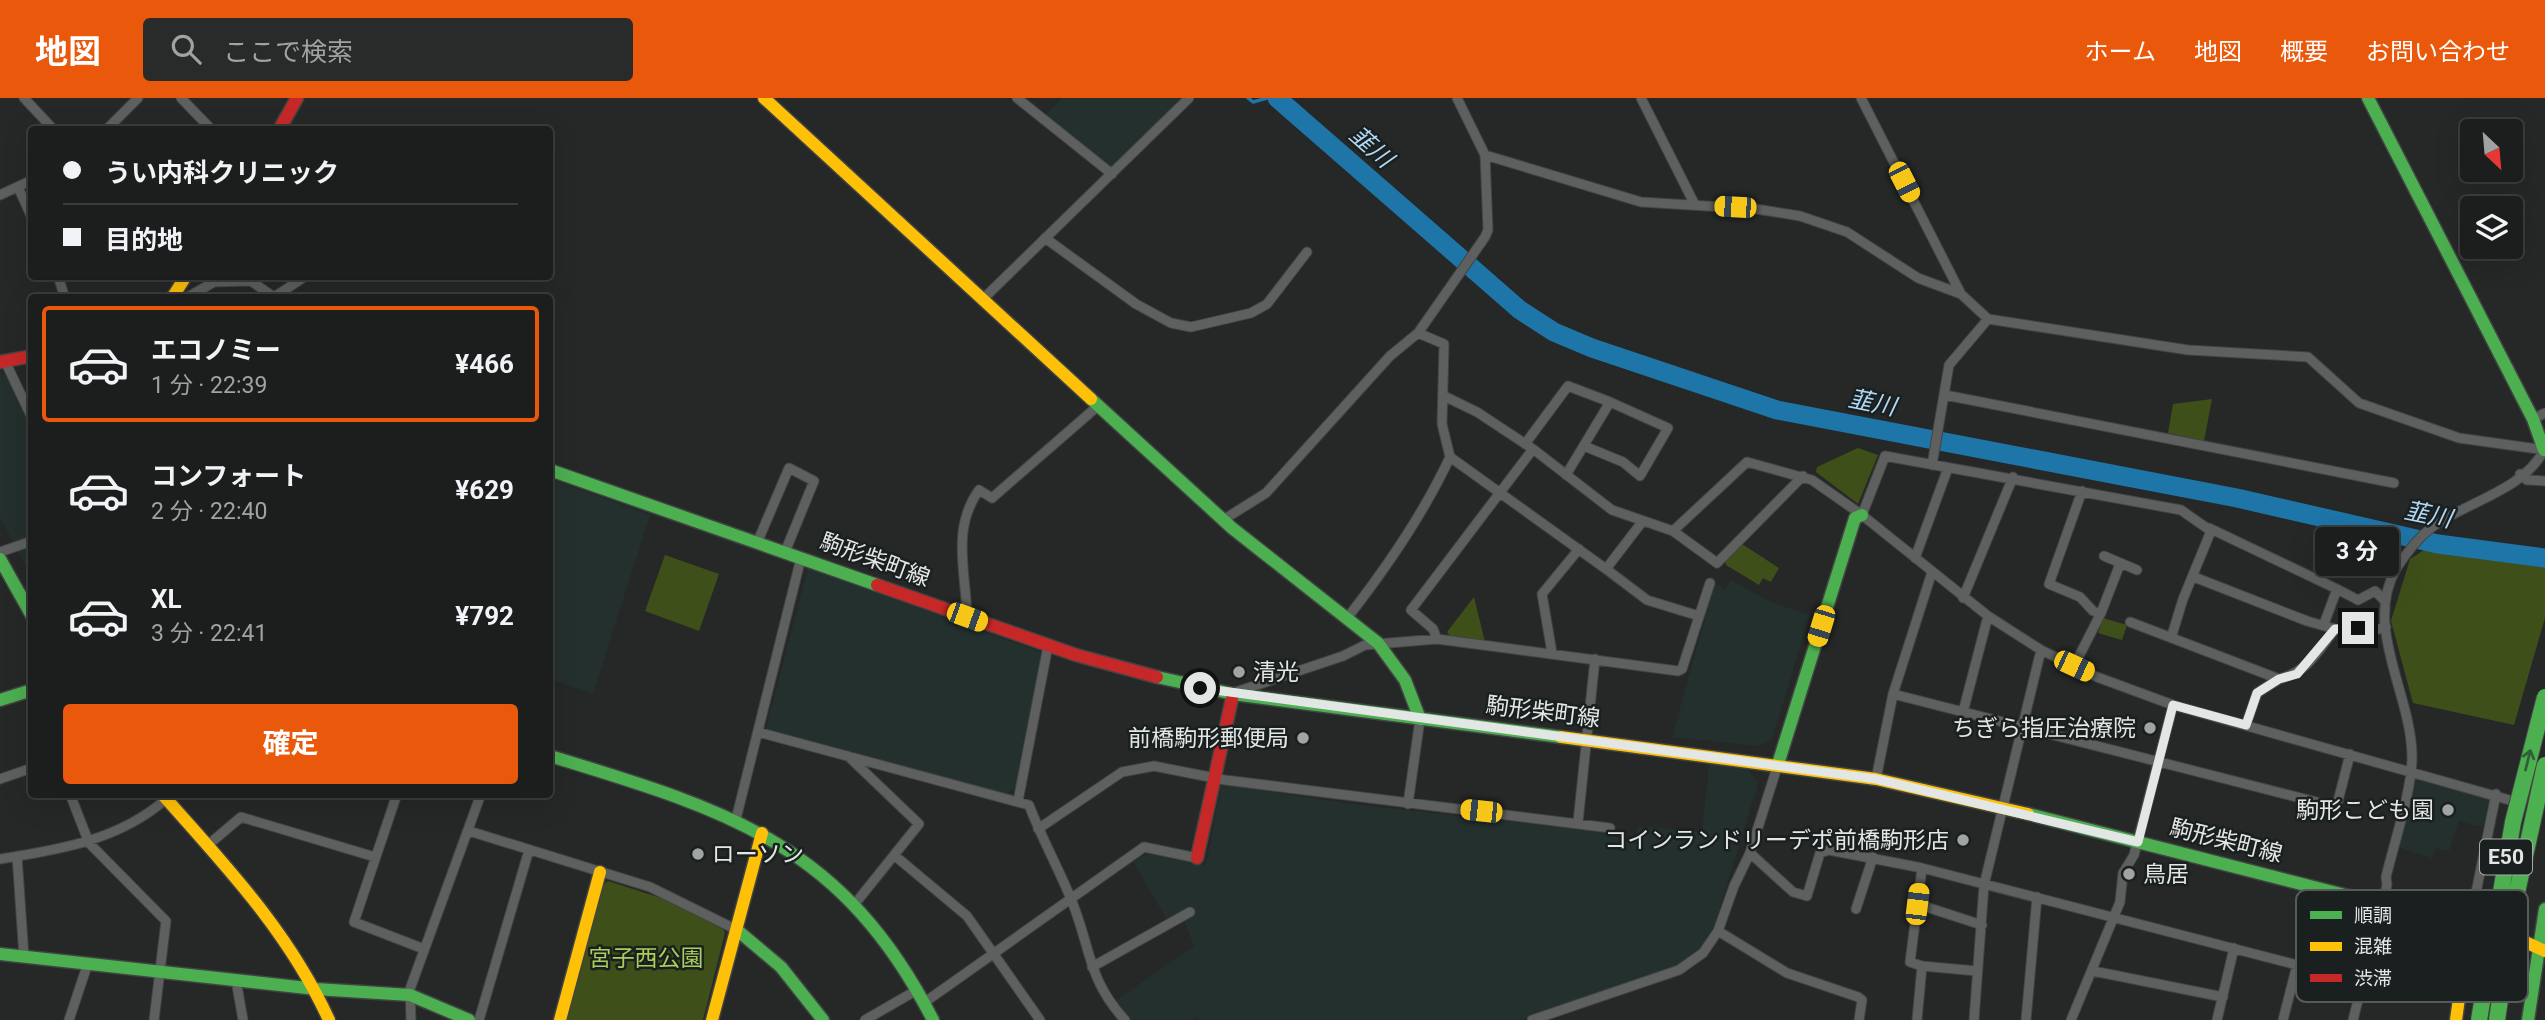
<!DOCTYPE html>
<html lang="ja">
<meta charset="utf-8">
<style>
:root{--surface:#1c1e1d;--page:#292b2a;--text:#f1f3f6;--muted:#a0a2a4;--line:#3a3c3b;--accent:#ea580c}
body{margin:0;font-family:Roboto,"Noto Sans JP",sans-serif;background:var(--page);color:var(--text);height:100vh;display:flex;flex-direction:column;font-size:26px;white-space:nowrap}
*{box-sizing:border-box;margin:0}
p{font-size:23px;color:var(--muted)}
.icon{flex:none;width:38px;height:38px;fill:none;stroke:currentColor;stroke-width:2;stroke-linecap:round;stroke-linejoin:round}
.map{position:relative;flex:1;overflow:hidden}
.drawer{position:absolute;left:28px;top:196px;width:525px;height:504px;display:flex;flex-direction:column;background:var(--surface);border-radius:7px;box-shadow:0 7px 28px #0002,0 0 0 2px var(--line)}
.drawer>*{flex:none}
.guide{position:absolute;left:28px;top:28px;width:525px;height:154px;border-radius:7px;box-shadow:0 7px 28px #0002,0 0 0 2px var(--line);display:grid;align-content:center;height:154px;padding:0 35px;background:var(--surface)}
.needle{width:46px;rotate:154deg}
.fabs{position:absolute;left:2460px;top:21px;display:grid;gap:14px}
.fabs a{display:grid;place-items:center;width:63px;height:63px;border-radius:7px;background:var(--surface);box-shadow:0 7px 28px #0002,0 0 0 2px var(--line);font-size:35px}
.end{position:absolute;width:32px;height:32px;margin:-16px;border:9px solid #e2e6e5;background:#111;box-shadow:0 0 0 4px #111}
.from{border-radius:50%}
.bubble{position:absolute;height:49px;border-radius:7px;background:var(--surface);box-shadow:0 7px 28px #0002,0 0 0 2px var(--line);font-size:23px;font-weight:700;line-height:49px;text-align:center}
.car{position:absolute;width:21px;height:42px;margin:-21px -10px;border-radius:9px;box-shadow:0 0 5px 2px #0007;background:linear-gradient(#f5c518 24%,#345 0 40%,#f5c518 0 76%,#345 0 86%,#f5c518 0)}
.guide b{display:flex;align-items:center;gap:24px;height:66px;font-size:26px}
.guide b+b{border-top:2px solid var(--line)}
.guide i{width:18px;height:18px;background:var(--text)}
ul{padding:12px 0 0;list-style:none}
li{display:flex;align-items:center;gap:21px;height:116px;margin:0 14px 10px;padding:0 21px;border:4px solid transparent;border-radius:7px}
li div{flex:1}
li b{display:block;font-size:26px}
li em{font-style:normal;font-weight:700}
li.selected{border-color:var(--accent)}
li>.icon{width:63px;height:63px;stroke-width:1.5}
.primary-button{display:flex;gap:14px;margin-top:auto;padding:14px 35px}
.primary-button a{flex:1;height:80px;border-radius:7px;background:var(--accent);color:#fff;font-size:28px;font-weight:700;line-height:80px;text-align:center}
header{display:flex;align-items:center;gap:42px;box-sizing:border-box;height:98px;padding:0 35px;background:var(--accent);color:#fff}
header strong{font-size:33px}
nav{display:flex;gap:38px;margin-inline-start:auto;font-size:24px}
.search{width:490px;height:63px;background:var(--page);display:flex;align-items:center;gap:18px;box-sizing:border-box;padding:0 24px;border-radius:7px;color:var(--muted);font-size:26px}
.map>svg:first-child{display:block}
.built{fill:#24302e}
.green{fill:#3f4f19}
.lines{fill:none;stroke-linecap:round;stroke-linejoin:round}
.stream{stroke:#1e75a8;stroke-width:3.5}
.river{stroke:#1e75a8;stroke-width:19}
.street-casing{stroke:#414443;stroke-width:11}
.fast-casing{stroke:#414443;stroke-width:15}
.slow-casing{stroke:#414443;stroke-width:15}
.jam-casing{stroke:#414443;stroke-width:15}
.street{stroke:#5d605f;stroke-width:9}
.fast{stroke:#4caf50;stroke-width:12}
.slow{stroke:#ffc107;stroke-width:12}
.jam{stroke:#c62828;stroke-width:12}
.fast-bridge-casing{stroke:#414443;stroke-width:18;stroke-linecap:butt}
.fast-bridge{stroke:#4caf50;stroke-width:16}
.oneway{stroke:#306035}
.route{stroke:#e2e6e5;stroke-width:9}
.poi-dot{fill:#a0a4a2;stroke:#1a201f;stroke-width:2.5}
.labels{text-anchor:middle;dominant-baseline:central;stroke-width:5;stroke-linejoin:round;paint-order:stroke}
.shield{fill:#1a201f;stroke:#a6abaa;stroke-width:2}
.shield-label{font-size:21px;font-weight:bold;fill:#e2e6e5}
.street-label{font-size:23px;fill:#e2e6e5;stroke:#1a201f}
.poi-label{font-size:23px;fill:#e2e6e5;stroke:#1a201f;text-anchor:end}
.park-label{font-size:23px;fill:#aace59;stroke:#1a201f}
.water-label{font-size:24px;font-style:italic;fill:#b0d9f7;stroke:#1a201f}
.key{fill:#1a201f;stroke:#565b5a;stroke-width:2}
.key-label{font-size:19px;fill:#e2e6e5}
</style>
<header>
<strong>地図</strong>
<div class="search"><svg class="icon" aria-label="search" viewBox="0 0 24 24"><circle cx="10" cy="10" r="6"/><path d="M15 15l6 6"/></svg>ここで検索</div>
<nav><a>ホーム</a><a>地図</a><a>概要</a><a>お問い合わせ</a></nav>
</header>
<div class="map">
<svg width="2545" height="922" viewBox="0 0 2545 922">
<rect width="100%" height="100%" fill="#252827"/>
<path class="built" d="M1062,0h120l-37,39 -32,29h-5l-62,-51z
M0,276l7,1 24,54v148l-31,-60z
M550,381l100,36 -57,179 -43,-15z
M808,470l235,85 -26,134 -12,8 -236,-63 -3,-4z
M1731,482l40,22 39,13 -38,124 -13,7 -87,-9 43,-154 10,7z
M1709,666l39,5 10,15 -46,149 -11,16 -16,14 -164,57h-321l-3,-3 -4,3h-62l-16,-19 79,-55 -13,-33 -14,7 -34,-59 14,-7 59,11 15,-78 5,-2 125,19 227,25 33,6 23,9 4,-18 64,6z
M2416,679l75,22 -8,28 -24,-6 -10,30 -13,-3 -4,10 -34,-11z"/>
<path class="green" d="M2212,301l-8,42 -36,-8 5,-29z
M1858,350l20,7 -20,49 -42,-32 1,-5z
M1742,446l37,24 -8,14 -8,-4 -4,7 -33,-20 -1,-5z
M2424,452l121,17v51l-31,107 -101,-22 -22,-82 19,-62z
M665,457l54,19 -20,57 -54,-20z
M1474,499l11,45 -34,-5 -4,-5z
M2103,520l24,7 -5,15 -24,-7z
M608,783l59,19 56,29 2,4 -22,87h-137l37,-135z"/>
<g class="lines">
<path class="stream" d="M1248,0l5,4 14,-4"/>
<path class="river" d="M1277,0l243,212 34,22 38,16 185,62 460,88 201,46 107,14"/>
<defs>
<path id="street" d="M24,0l30,32
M181,0l31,32
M1017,0l95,76
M1641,0l54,107
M1861,0l100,196 27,25 200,31 120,7 51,46 100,35 86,12
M106,32l32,-32
M1485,57l156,47 115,7 44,7 47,16 71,46 43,16
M18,89l14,31
M0,97l32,-15
M1045,140l91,66 35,19 20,4 60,-14 16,-9 40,-52
M58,178l7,22
M274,199l32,-21
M186,200l28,-16 37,-1 24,17
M983,201l206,-201
M5,263l27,57
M1945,297l449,88
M1444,298l33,16 56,37 79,61 61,21 44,32 86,-87
M2533,321l12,-6
M1525,346l43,-58 42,16
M1450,359l156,112
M1932,367l17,-100 39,-46
M2520,376l7,6 18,1
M1566,377l44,-73 58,26 -28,48 -17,-14 -39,-16
M2082,393l-33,93 31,13 13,14 8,2
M1862,417l23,-59 296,54 30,21 -28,68 -11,36
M1223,422l43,-27 124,-137 28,-23 67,-96 3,-7 -3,-75 -28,-57
M1642,424l-36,47 41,31 52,16
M2209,430l128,61 -13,35
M1673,433l74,-69 65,18 50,35 126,101 53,34 56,27 76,28 347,98
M757,445l32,-75 25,13 -29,71
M0,454l32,-11
M2104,458l33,14
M1915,460l33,-90
M2194,479l113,44 28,8
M2337,491l21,11 17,-9 10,10
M1963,500l50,-121
M967,519c-1,-45 -16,-88 12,-127l13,8 107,-93
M1348,519c39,-50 75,-102 102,-160l-8,-33 2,-80 -26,-11
M2130,524l149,57 -22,14 -11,32
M1437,541l-4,-10 -22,-19 122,-161
M1552,555l-10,-59 37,-45
M2074,568l27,-53 19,-49
M2279,581c30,-8 38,-27 56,-50l40,1 11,-3
M1233,595l110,-37 22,-11 72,-6 241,32 4,-2 28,-86
M1893,596l439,112 6,-5 12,-47
M1963,614l25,-96
M758,634l271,73c12,32 29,62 42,94 20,48 16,80 54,121
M848,658l71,68 -65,81
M0,681l32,-11
M1876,681l17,-85 39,-122
M70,696l19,49 77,78 -12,99
M397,696l-43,128 70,27
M1018,703l30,-155
M1408,706l12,-85
M736,721l65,-261
M1578,724l17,-163
M1038,731l84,-57 32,-6 71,14 385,48
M469,733l181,56 87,43
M208,747l33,-28 134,40
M1750,755l43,39 14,4 13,-43 9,-3 93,18
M894,757l73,61 73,104
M17,758l7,101
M0,761c58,-9 120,-19 166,-60
M1917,806l65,21
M1856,811l17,-52
M2469,829l27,-133
M1718,833l69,42 71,24 4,3 -3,20
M1092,869l98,-55
M1977,873l-55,-5 -12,-4 12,-94 441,114
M2093,873l130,26
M236,882l7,40
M925,904l219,-155 53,11
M69,922l19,-57
M411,922l-1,-31 71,-195
M479,922l50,-170
M865,922l52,-30
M1532,922l147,-50 24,-17 15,-22 16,-45 16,-33 28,-89
M1917,922l5,-54
M1974,922l10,-135 57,-235
M2026,922l11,-123
M2071,922l49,-118 3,-29 11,-18 39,-150
M2217,922l17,-72
M2283,922l14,-55
M2353,922l34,-135 -1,-8c8,-34 26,-87 26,-120 0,-62 -49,-130 -16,-188 9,-14 22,-31 35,-41 34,-26 92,-37 113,-78"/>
<path id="fast" d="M2368,0l165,321 11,31
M1091,301l141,129 146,115 27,37 15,39
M550,372l327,115
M0,461l32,57
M1157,579l76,17 328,43
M0,602l32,-10
M550,658c177,54 292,87 383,264
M1778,666l77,-246 7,-3
M2028,716l387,99
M737,832l44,37 42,53
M0,856l316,35 94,6 59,25
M2528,922l17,-111"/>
<path id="slow" d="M764,0l327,301
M172,200l14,-22
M1561,639l315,42 152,35
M162,696c63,71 127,138 167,226
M2415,815l108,28 22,10
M560,922l40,-148
M712,922l50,-187
M2456,922l13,-93"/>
<path id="jam" d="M279,32l18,-32
M0,264l32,-6
M877,487l199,70 81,22
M1197,760l36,-164"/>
</defs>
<use href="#street" class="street-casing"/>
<use href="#fast" class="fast-casing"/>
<use href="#slow" class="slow-casing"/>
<use href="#jam" class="jam-casing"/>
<use href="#street" class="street"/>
<use href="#fast" class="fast"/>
<use href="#slow" class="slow"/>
<use href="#jam" class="jam"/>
<defs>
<path id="fast-bridge" d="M2479,922l34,-198 32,-125
M2497,922l17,-114 31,-141"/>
</defs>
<use href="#fast-bridge" class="fast-bridge-casing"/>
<use href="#fast-bridge" class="fast-bridge"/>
</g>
<defs><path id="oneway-shaft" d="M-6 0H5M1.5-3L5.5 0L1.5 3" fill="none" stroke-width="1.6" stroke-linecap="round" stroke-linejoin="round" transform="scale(1.75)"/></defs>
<use class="oneway" href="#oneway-shaft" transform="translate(2528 662) rotate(-76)"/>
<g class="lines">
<path class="route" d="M1200,590l676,91 262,63 35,-137 73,20 11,-32 22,-14 18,-5 38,-45 23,-1"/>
</g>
<g class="poi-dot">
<circle cx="1239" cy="574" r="7"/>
<circle cx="2150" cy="630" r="7"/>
<circle cx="1303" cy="640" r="7"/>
<circle cx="2448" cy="712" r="7"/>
<circle cx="1963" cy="742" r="7"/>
<circle cx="698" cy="756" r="7"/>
<circle cx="2129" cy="776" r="7"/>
</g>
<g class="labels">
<rect class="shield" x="2480" y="741.5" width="52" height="35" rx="5"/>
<g class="shield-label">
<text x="2506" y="759">E50</text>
</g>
<g class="street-label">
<text transform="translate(875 462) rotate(20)">駒形柴町線</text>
<text transform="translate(1543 614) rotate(7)">駒形柴町線</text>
<text transform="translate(2226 743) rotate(14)">駒形柴町線</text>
</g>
<g class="poi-label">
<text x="1253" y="574" text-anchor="start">清光</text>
<text x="2136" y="630">ちぎら指圧治療院</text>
<text x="1289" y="640">前橋駒形郵便局</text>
<text x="2434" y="712">駒形こども園</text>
<text x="1949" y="742">コインランドリーデポ前橋駒形店</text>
<text x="712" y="756" text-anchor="start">ローソン</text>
<text x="2143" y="776" text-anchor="start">鳥居</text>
</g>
<g class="park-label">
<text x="646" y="860">宮子西公園</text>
</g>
<g class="water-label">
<text transform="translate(1371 49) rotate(41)">韮川</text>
<text transform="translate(1872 305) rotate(11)">韮川</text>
<text transform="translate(2428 417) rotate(11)">韮川</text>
</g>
</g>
<rect x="2296" y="792" width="232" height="112" rx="10" class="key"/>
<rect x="2310" y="813" width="32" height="8" fill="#4caf50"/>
<rect x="2310" y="844" width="32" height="9" fill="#ffc107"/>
<rect x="2310" y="876" width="32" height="8" fill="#c62828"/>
<g class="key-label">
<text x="2354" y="824">順調</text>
<text x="2354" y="855">混雑</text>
<text x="2354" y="887">渋滞</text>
</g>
</svg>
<div class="fabs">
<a><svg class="needle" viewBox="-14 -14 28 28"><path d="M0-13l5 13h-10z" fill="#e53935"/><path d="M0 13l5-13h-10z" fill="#a0a2a4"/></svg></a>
<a><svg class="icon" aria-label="layers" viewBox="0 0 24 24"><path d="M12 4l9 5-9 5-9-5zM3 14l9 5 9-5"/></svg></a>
</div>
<i class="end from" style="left:1200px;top:590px"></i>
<i class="end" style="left:2358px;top:530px"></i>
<div class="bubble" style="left:2315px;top:429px;width:84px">3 分</div>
<i class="car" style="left:1904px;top:84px;rotate:153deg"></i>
<i class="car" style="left:1735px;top:109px;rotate:273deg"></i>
<i class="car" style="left:967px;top:519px;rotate:110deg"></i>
<i class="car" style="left:1821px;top:528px;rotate:197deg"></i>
<i class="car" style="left:2074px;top:568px;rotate:115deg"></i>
<i class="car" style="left:1481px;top:713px;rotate:276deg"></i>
<i class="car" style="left:1917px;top:806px;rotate:7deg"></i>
<div class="guide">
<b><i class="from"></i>うい内科クリニック</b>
<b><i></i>目的地</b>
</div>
<section class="drawer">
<ul>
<li class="selected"><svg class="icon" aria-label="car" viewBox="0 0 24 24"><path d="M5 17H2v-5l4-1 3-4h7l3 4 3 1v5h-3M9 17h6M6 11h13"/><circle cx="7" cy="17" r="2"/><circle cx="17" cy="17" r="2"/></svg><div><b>エコノミー</b><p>1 分 · 22:39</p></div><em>¥466</em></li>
<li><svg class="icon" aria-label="car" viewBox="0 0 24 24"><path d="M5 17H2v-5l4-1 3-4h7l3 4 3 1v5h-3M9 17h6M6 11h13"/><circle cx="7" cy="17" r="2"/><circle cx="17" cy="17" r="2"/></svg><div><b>コンフォート</b><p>2 分 · 22:40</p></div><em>¥629</em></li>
<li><svg class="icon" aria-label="car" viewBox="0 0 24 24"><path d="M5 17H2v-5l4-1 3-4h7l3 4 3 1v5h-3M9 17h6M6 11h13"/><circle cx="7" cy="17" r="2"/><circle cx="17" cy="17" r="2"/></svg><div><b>XL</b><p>3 分 · 22:41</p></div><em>¥792</em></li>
</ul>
<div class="primary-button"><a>確定</a></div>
</section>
</div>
